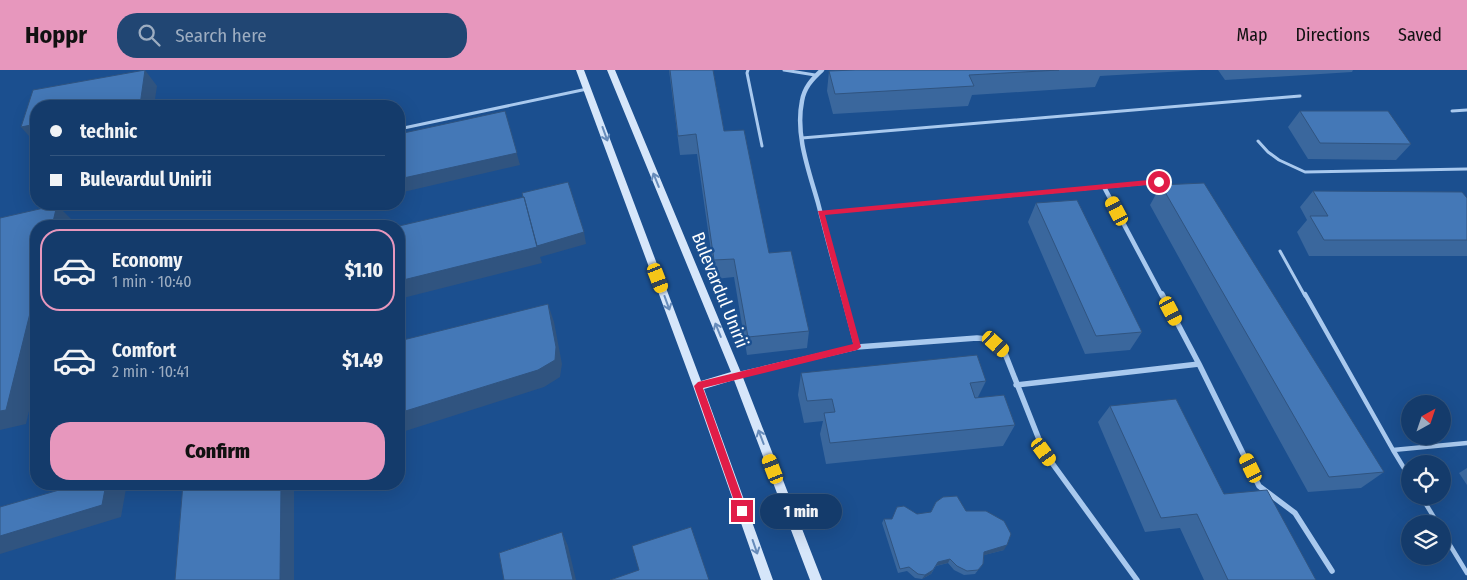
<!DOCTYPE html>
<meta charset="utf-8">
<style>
:root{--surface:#143b6b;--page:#214673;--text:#f1f3f6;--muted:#9dadc1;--line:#33557e;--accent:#e797bd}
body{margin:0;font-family:"Fira Sans Condensed",sans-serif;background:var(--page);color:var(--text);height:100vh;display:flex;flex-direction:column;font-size:19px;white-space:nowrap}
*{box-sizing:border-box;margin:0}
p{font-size:16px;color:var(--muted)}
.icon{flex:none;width:28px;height:28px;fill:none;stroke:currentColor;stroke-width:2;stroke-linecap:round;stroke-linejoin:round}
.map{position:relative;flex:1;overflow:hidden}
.panel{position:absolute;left:30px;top:150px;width:375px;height:270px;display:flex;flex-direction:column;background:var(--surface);border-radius:20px;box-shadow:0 5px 20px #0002,0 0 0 1px var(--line)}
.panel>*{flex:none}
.top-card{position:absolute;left:30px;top:30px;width:375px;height:110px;border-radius:20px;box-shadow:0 5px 20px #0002,0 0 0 1px var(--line);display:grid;align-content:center;height:110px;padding:0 20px;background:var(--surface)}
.needle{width:32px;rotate:40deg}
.controls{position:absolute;left:1401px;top:325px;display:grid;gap:10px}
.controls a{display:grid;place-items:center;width:50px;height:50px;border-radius:50%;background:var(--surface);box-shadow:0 5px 20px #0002,0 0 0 1px var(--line);font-size:25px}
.end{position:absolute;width:22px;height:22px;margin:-11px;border:6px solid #e11d48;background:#fff;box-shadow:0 0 0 2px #fff}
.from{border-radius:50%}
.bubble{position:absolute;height:35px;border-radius:18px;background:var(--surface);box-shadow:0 5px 20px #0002,0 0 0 1px var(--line);font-size:16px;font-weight:800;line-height:35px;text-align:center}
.car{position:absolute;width:15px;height:30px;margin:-15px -8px;border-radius:6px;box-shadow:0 0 4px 1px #0007;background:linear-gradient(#f5c518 24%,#345 0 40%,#f5c518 0 76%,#345 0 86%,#f5c518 0)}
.top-card b{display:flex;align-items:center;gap:18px;height:48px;font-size:19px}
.top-card b+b{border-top:1px solid var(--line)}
.top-card i{width:12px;height:12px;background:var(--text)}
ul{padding:9px 0 0;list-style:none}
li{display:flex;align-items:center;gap:15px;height:82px;margin:0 10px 8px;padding:0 10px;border:2px solid transparent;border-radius:20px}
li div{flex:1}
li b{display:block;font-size:19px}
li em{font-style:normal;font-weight:800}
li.selected{border-color:var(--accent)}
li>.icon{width:45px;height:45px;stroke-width:1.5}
.cta{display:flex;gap:10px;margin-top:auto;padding:10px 20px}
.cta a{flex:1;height:58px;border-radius:20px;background:var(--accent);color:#111;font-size:20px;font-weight:800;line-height:58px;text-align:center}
header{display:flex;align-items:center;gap:30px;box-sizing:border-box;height:70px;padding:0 25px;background:var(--accent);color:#111}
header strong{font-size:24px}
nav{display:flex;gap:28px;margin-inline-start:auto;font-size:18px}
.search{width:350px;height:45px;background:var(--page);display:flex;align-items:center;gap:12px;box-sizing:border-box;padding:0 18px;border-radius:20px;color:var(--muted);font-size:19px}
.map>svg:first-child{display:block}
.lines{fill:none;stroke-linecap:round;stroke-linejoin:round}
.service-far1{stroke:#a9c9ee;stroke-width:3}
.service{stroke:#a9c9ee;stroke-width:4.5}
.minor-far1{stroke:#a9c9ee;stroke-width:4.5}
.minor{stroke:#a9c9ee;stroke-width:5.5}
.secondary{fill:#d6e6fa;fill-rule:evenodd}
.wall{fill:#3a679d}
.shaded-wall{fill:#305480}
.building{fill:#4478b7;stroke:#305480}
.oneway{stroke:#668bba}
.route{fill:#e11d48}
.labels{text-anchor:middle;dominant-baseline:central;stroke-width:5;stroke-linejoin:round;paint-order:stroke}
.street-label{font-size:18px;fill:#fff;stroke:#1b4f8f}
</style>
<header>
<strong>Hoppr</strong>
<div class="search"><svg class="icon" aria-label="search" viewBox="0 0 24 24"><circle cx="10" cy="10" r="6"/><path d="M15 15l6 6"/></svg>Search here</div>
<nav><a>Map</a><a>Directions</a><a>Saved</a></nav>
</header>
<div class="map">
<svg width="1467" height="510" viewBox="0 0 1467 510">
<rect width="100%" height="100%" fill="#1b4f8f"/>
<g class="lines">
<path class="service-far1" d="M748,0l-1,3 15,73
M784,0l31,5
M1452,41l15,-1
M399,59l188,-40
M802,68l498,-42
M1258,71l10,11 11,8 26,12 162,-3
M821,143l338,-31
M1280,181l25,45"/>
<path class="service" d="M1305,224l88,156
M1410,408l-17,-28 74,-7
M1421,426l17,28
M1442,462l25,41"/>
<path class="minor-far1" d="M822,0c-10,9 -18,18 -20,31 -7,34 7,70 16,102 8,31 16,62 25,93
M1104,117l58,109"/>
<path class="minor" d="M843,224l14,53
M1162,224l37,70 60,122 36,27 37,58
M737,305l120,-28 120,-9 10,1 17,12 40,101 93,128
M1016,315l183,-21"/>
<path class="secondary" d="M576,0h8l117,311 30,-9 -124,-302h8l127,305 80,205h-12l-76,-200 -30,9 69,191h-12l-68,-194z"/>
</g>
<path class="wall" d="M669,0h44l11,61 45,122 40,78 -2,17 -60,7 -13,-78 -19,2 -18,-125 -17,1z
M855,0h347l-102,6 -5,11 -123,8 -4,11 -135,8 -6,-23 2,-20z
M1218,0h135l-1,2 -127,8z
M1300,41l111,33 -15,16 -88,-1 -20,-32z
M1161,115l223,287 -23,16 -53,4 -158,-287z
M1313,121l154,7v58h-158l-12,-24 10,-12 -7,-13z
M1036,133l106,129 -12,18 -45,4 -57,-132z
M801,303l185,8 -8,16 37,28 -12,21 -177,18 -6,-30 3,-13 -19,2 -6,-28z
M1110,336l114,88 92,86h-112l-24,-52 -35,4 -47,-110z
M1467,398v17l-8,-12z
M966,441l38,39 -20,5 -1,9 -8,10 -11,1 -10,-5 -6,-7 -12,3 -5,8 -9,5 -7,-1 -8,-7 -9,2 -16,-50 2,-4h8l25,-5z"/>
<path class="shaded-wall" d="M145,0l12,16 -3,20h-22z
M505,41l15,54 -121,28v-14z
M36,54v20l-15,-17z
M524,127l60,35 2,12 -46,13 2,6 -143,36v-18z
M57,135l16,16 -1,5h-20z
M36,219v92l-10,43 -26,6v-19z
M548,234l6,18 8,42 -2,13 -16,10 -145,46v-20z
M106,414h12l8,5 -5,28 -121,37v-18z
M281,414h13v96h-14z
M562,462l6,14 8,34h-3z
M1007,475l-3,5 -23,6 3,-4z
M950,489l-2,4 -13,3 3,-4z
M933,500l-2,4 -9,5 3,-4z"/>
<path class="building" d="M145,0l-5,35 -8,1h-96v18l-15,3 12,-37z
M670,0h43l11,61 20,-1 25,123 22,-2 18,80 -61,6 -14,-78 -20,1 -18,-126 -18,2z
M855,0h204l-90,5 5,11 -139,8 -6,-23z
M505,41l12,42 -118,26v-45z
M1300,41h88l23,33 -91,-1z
M568,112l16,50 -47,14 -13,-49h-1l-1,-4z
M1204,113l180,289 -55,5 -168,-292z
M1313,121l149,1 5,6v42h-143l-14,-24h18z
M524,127l13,50 -138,34v-55z
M1077,130l65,132 -46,4 -60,-133z
M57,135l-5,21h-16v63l-30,121 -6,1v-193z
M548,234l8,43 -1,13 -17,10 -139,43v-72z
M977,285l9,26 -16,2 5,15 29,-3 11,30 -185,18 -6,-30 11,-1 -3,-13 -25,2 -6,-28z
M1176,329l48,95 43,-4 49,90h-88l-31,-66 -36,4 -51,-112z
M80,414h26l-4,21 -102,31v-29z
M183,414h98l-1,96h-105z
M957,426l9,15h20l18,10 7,13 -4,11 -23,7 -1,12 -5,6 -11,1 -10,-5 -7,-7 -12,3 -5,8 -8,5 -7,-1 -9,-7 -9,2 -16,-50h8l5,-12 7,-1 13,8 14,-2 5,-10 7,-5z
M691,457l18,53h-99l29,-10 -7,-24z
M562,462l11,48h-69l-5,-27z"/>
<defs><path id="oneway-shaft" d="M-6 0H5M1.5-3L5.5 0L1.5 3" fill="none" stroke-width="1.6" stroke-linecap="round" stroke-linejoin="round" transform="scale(1.25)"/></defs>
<g class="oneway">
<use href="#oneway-shaft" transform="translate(605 64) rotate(70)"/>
<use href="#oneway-shaft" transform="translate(656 110) rotate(-112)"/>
<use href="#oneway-shaft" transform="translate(667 233) rotate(70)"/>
<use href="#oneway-shaft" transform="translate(718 260) rotate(-112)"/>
<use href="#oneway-shaft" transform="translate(761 367) rotate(-111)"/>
<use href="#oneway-shaft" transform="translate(755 477) rotate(71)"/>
</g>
<path class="route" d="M1159,109l3,3 -3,2 -334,31 36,132 -4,3 -154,38 44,123 -1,4h-7l-45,-129 4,-4 155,-38 -35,-133z"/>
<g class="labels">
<g class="street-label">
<text transform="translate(720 220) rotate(68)">Bulevardul Unirii</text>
</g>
</g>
</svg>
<div class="controls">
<a><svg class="needle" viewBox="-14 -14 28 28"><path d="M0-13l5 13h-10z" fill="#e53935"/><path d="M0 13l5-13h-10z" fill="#9dadc1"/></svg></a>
<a><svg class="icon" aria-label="locate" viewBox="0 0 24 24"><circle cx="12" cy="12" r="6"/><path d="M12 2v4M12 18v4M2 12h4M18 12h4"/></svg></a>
<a><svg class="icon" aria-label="layers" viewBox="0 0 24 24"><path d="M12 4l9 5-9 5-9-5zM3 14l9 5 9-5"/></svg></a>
</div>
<i class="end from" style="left:1159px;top:112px"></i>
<i class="end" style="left:742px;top:441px"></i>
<div class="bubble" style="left:760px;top:424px;width:82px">1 min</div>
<i class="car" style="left:1117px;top:141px;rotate:332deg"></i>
<i class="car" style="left:658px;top:208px;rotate:159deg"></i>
<i class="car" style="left:1171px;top:241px;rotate:152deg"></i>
<i class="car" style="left:996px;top:274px;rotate:132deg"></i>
<i class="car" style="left:1044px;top:382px;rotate:144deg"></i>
<i class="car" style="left:1251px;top:398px;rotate:334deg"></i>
<i class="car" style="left:773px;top:399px;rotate:339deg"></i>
<div class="top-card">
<b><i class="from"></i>technic</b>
<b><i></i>Bulevardul Unirii</b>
</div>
<section class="panel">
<ul>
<li class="selected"><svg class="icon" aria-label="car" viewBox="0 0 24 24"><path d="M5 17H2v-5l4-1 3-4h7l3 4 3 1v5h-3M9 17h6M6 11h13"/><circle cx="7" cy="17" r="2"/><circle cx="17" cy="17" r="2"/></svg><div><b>Economy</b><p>1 min · 10:40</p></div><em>$1.10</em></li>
<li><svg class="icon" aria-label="car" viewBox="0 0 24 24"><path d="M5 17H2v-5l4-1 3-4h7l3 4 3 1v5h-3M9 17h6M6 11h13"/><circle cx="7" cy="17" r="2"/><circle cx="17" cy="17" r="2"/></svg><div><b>Comfort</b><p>2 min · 10:41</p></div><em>$1.49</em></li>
</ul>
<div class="cta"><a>Confirm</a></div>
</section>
</div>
